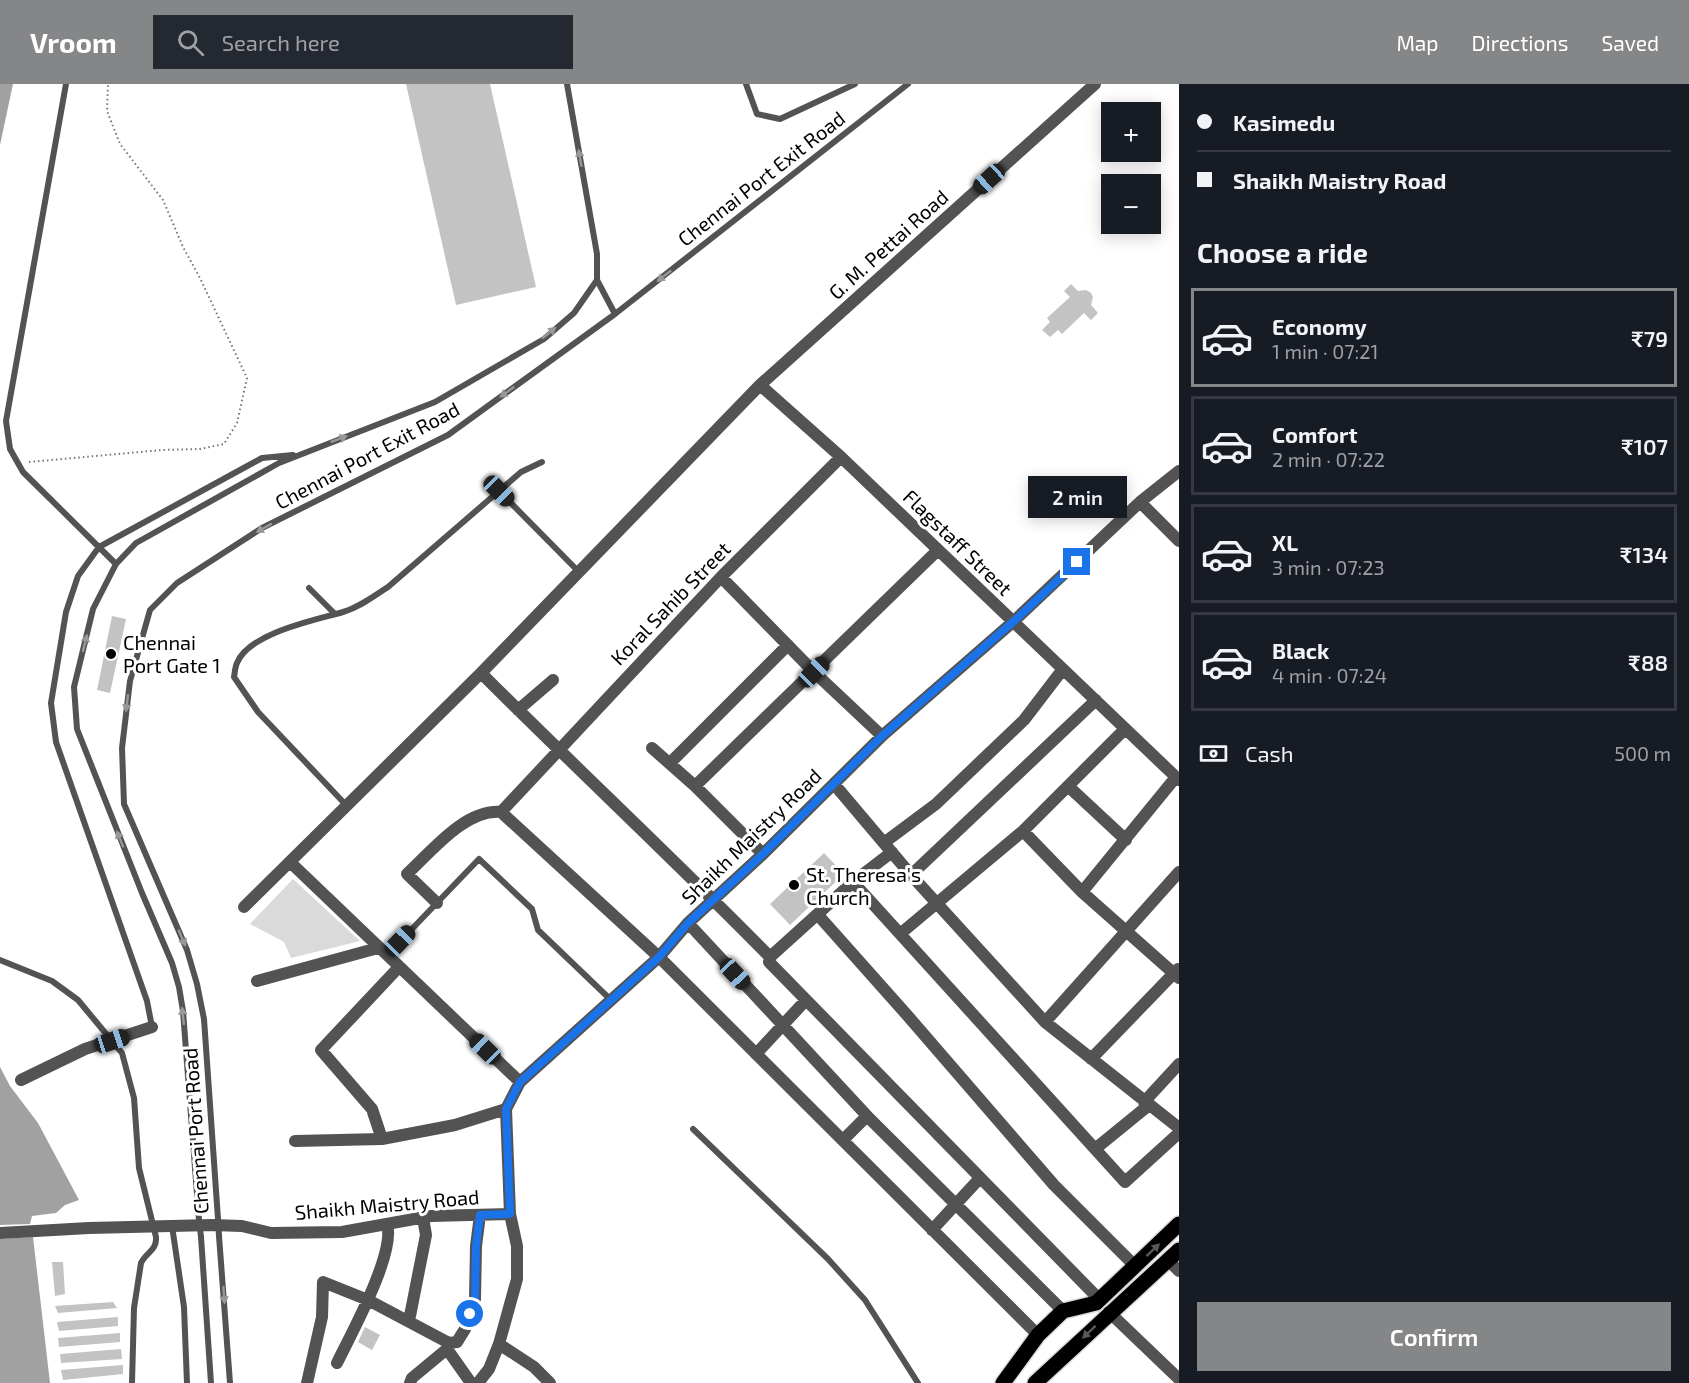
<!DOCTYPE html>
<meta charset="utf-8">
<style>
:root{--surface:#171b24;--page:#242831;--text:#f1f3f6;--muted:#9ea1a6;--line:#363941;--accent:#858687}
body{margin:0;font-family:"Exo 2",sans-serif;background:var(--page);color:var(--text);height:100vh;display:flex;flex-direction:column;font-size:22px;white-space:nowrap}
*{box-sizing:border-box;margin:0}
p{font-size:20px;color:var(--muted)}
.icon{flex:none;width:33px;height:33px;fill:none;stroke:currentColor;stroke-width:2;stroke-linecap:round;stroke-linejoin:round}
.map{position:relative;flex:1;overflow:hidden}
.side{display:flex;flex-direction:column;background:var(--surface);width:510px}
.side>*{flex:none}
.top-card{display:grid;align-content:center;height:132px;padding:0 18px;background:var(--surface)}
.controls{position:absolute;left:1101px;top:18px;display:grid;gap:12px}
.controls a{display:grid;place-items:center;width:60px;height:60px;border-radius:0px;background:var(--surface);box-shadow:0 3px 15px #0003;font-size:30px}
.end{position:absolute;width:27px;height:27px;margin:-14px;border:8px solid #1a73e8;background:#fff;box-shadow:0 0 0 3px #fff}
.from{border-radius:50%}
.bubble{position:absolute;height:42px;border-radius:0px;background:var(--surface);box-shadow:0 3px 15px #0003;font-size:20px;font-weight:600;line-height:42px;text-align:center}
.car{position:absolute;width:18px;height:36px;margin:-18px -9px;border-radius:8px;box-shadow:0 0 4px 2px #0007;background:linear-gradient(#222 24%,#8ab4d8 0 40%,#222 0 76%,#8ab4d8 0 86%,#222 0)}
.top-card b{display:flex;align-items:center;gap:21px;height:57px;font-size:22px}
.top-card b+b{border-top:2px solid var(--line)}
.top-card i{width:15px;height:15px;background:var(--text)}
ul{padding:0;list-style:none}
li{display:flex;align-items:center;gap:18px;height:99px;margin:0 12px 9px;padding:0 6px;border:3px solid var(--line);border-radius:0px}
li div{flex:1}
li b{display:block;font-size:22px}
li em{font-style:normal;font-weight:600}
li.active{border-color:var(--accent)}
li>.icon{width:54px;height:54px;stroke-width:1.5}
h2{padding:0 18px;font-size:27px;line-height:72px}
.pay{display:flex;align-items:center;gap:15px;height:66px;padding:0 18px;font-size:22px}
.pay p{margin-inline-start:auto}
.primary-button{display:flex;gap:12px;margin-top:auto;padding:12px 18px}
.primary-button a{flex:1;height:69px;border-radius:0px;background:var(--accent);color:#fff;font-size:24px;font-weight:600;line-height:69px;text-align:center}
header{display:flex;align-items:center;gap:36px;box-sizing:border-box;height:84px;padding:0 30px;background:var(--accent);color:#fff}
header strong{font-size:28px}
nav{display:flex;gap:33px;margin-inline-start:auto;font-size:21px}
.search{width:420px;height:54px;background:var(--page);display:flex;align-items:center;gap:15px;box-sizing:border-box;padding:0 21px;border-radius:0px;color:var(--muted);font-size:22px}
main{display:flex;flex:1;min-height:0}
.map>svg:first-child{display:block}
.green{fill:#dadada}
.water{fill:#a1a1a1}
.building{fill:#c3c3c3}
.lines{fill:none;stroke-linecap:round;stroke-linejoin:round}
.primary-casing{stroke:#dbdbdb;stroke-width:18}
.path{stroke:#757575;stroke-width:2;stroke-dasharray:1.5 3;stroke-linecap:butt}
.lane{stroke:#535353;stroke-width:6}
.street{stroke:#535353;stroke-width:12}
.primary{stroke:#000;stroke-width:15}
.lane-bridge{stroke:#535353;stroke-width:6}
.oneway{fill:#989898}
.oneway2{fill:#595959}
.route{stroke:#1a73e8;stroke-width:8}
.poi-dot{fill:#000;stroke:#fff;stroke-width:2}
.labels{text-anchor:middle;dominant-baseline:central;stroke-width:6;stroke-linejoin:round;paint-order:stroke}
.street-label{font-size:20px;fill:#000;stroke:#fff}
.poi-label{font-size:20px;fill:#000;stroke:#fff;text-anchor:start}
</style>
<header>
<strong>Vroom</strong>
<div class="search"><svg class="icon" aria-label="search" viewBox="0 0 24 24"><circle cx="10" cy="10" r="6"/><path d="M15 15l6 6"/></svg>Search here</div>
<nav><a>Map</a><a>Directions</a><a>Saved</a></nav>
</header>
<main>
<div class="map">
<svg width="1179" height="1299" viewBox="0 0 1179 1299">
<rect width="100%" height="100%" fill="#fff"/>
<path class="green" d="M293,795l67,62 -69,17 -7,-16 -34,-18z"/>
<path class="water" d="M0,0h13l-13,61z
M0,983l10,19 28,37 41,77 -14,5 -9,8 -24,3 -2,8 -30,1z
M33,1153l17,146h-50v-144z"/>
<path class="building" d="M406,0h84l46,203 -80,18z
M1071,200l7,7 8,-1 5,3 2,4 -2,8 7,8 -7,7 -7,-7 -22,21 -4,-4 -8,7 -8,-7 8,-8 -3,-4 23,-21 -6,-6z
M112,532l14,3 -16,74 -13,-3z
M824,769l20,21 -54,51 -20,-21z
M52,1178h11l2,32 -10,2z
M113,1218l4,6 -59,5 -3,-7z
M118,1233v9l-59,5 -2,-9z
M365,1243l15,8 -8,15 -14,-8z
M120,1249v9l-61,5 -1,-9z
M121,1265l1,10 -61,4 -1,-9z
M123,1281v9l-60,6 -2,-10z"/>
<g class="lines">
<defs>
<path id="primary" d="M1003,1299l35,-48 25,-24 33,-8 83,-79
M1035,1299l144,-133"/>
</defs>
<use href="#primary" class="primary-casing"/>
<path class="path" d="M29,378l133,-12 38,-1 24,-5 13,-21 10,-45 -47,-100 -17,-31 -20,-47 -43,-56 -13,-33 1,-27"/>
<path class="lane" d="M66,0l-60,337 4,28 13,23 93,92
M746,0l11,30 23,5 75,-35
M597,196l18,34
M499,407l80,81
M309,504l26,26
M346,721l-88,-93 -24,-35c1,-5 1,-10 3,-14 12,-30 78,-43 106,-51 17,-5 31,-16 45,-25l133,-115 21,-10
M387,871l92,-96 53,50 6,21 73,70
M0,876l52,21 26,19 44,53 12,45 5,70 17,69c1,14 -10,15 -15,26l-7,45 -2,75
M152,943l-5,-26 -91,-259 -5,-39 15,-91 12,-36 21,-29 163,-89 31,-3
M693,1045l135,130 37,41 53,83
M218,1135l-14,-200 -7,-35 -10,-34 -63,-146 -2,-56 8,-67 20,-71 27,-27 85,-55 186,-93 167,-121 293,-230
M199,1136l-16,-209 -4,-24 -7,-24 -30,-70 -65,-164 -3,-42 19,-78 23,-45 20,-21 143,-80 156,-61 109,-63 30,-26 23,-33v-26l-30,-170
M172,1142l12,81 3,76
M219,1152l11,147
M201,1153l10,146"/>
<path class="street" d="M760,301l81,72 338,323
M1140,418l39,39
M721,493l93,95 68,64
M481,589c95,95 194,187 289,284l-1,5 330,337
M518,626l35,-30
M652,664l43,38 68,68
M670,679l118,-118
M834,700l77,91 134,147 134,106
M695,702l243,-236
M1068,702l58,54
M501,728l220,-235 120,-120
M1023,747l59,61 97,86
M885,758l51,-38 88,-84 39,-51
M290,778l230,220
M911,791l185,-175
M853,798l272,300 54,-49
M1082,808l94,-115
M437,819l-30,-29c25,-23 58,-65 94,-62l158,145 379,378
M244,823l237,-234 279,-288 335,-301
M818,831l89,100 147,170 81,81
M688,839l182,196 193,192
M900,850l123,-103 102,-102
M770,873l83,-75 39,-30
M257,897l121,-33
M1045,938l134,-150
M756,970l50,-54
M1091,975l87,-90
M21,996l64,-31 67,-22
M1144,1018l35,-38
M382,1055l-10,-30 -51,-59 78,-83
M843,1056l24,-24
M295,1057l87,-2 73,-14 51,-16
M1095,1065l54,-44
M932,1146l48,-52
M0,1149l89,-5 123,-3 30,1 29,7 71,-1 89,-16 79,-2 -4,-105 14,-27 139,-125 29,-34 75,-69 119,-118 132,-115 126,-119 39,-31
M1169,1177l10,10
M1109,1228l70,67
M409,1237l17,-86 -3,-17
M449,1259l8,-1 8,-13 10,-30 1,-53 4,-31
M499,1260l35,23 16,16
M337,1279c14,-29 59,-110 50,-139
M307,1299l15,-66 1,-35 45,18 81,43 -2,6 24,34
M410,1299l2,-5 35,-29
M478,1299l11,-14 10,-25 18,-65v-33l-7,-32"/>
<use href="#primary" class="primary"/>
<path class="lane-bridge" d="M218,1135l1,17
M199,1136l2,17"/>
</g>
<defs><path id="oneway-solid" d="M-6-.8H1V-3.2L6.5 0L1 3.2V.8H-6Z" transform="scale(1.5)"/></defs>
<g class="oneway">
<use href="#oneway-solid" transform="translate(580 74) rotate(-100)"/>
<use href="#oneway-solid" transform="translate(664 192) rotate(142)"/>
<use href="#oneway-solid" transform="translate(549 249) rotate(-39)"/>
<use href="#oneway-solid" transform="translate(507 308) rotate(144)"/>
<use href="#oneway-solid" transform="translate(339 355) rotate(-21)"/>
<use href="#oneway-solid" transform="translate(264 444) rotate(151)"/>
<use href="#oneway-solid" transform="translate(85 559) rotate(-76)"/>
<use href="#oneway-solid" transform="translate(127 619) rotate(97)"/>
<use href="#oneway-solid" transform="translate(120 755) rotate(-112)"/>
<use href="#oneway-solid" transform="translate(182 854) rotate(67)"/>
<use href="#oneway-solid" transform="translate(183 932) rotate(-96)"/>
<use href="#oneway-solid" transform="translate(224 1211) rotate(86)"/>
</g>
<g class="oneway2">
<use href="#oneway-solid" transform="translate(1153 1166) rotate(-43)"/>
<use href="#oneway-solid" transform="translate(1089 1248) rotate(137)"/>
</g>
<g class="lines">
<path class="route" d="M470,1230l5,-15 1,-53 4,-31 30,-1 -4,-105 14,-27 139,-125 29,-34 75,-69 119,-118 132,-115 63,-59"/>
</g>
<g class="poi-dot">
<circle cx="111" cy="570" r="6"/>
<circle cx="794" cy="801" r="6"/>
</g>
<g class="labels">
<g class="street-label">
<text transform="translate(761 94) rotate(-38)">Chennai Port Exit Road</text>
<text transform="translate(888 160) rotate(-42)">G. M. Pettai Road</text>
<text transform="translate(367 371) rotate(-28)">Chennai Port Exit Road</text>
<text transform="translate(958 458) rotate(44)">Flagstaff Street</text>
<text transform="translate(670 519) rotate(-46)">Koral Sahib Street</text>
<text transform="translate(751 752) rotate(-44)">Shaikh Maistry Road</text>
<text transform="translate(195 1047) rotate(-94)">Chennai Port Road</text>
<text transform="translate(387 1120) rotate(-5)">Shaikh Maistry Road</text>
</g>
<g class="poi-label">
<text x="123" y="558">Chennai<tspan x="123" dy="23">Port Gate 1</tspan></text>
<text x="806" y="790">St. Theresa's<tspan x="806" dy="23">Church</tspan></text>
</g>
</g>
</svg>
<div class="controls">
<a>+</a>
<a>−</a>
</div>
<i class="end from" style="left:470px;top:1230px"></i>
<i class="end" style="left:1077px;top:478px"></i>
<div class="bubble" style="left:1028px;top:392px;width:99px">2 min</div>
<i class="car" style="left:989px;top:95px;rotate:228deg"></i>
<i class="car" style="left:499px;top:407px;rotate:135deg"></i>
<i class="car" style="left:814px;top:588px;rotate:45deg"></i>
<i class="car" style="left:400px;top:857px;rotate:44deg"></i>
<i class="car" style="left:735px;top:890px;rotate:137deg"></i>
<i class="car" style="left:112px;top:957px;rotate:72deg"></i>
<i class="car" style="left:485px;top:965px;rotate:314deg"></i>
</div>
<section class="side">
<div class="top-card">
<b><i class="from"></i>Kasimedu</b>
<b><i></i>Shaikh Maistry Road</b>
</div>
<h2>Choose a ride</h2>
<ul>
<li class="active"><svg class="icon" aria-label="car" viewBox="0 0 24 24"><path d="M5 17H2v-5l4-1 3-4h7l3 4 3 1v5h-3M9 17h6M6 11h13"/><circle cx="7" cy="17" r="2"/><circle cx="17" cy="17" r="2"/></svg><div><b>Economy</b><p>1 min · 07:21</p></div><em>₹79</em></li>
<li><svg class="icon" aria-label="car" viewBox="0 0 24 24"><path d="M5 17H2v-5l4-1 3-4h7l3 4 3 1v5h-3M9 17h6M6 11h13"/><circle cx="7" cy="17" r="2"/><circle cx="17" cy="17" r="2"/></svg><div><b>Comfort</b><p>2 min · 07:22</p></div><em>₹107</em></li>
<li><svg class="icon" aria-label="car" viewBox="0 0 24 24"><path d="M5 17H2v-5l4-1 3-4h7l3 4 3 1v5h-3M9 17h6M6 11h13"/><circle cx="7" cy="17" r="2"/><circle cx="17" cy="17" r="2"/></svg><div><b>XL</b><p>3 min · 07:23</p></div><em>₹134</em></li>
<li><svg class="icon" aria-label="car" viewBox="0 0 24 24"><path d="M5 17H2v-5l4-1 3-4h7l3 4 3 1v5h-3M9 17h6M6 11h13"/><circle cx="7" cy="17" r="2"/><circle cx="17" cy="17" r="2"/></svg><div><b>Black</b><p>4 min · 07:24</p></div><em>₹88</em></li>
</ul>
<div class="pay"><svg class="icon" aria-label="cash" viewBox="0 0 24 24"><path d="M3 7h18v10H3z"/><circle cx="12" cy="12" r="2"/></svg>Cash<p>500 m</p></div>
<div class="primary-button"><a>Confirm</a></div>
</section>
</main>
